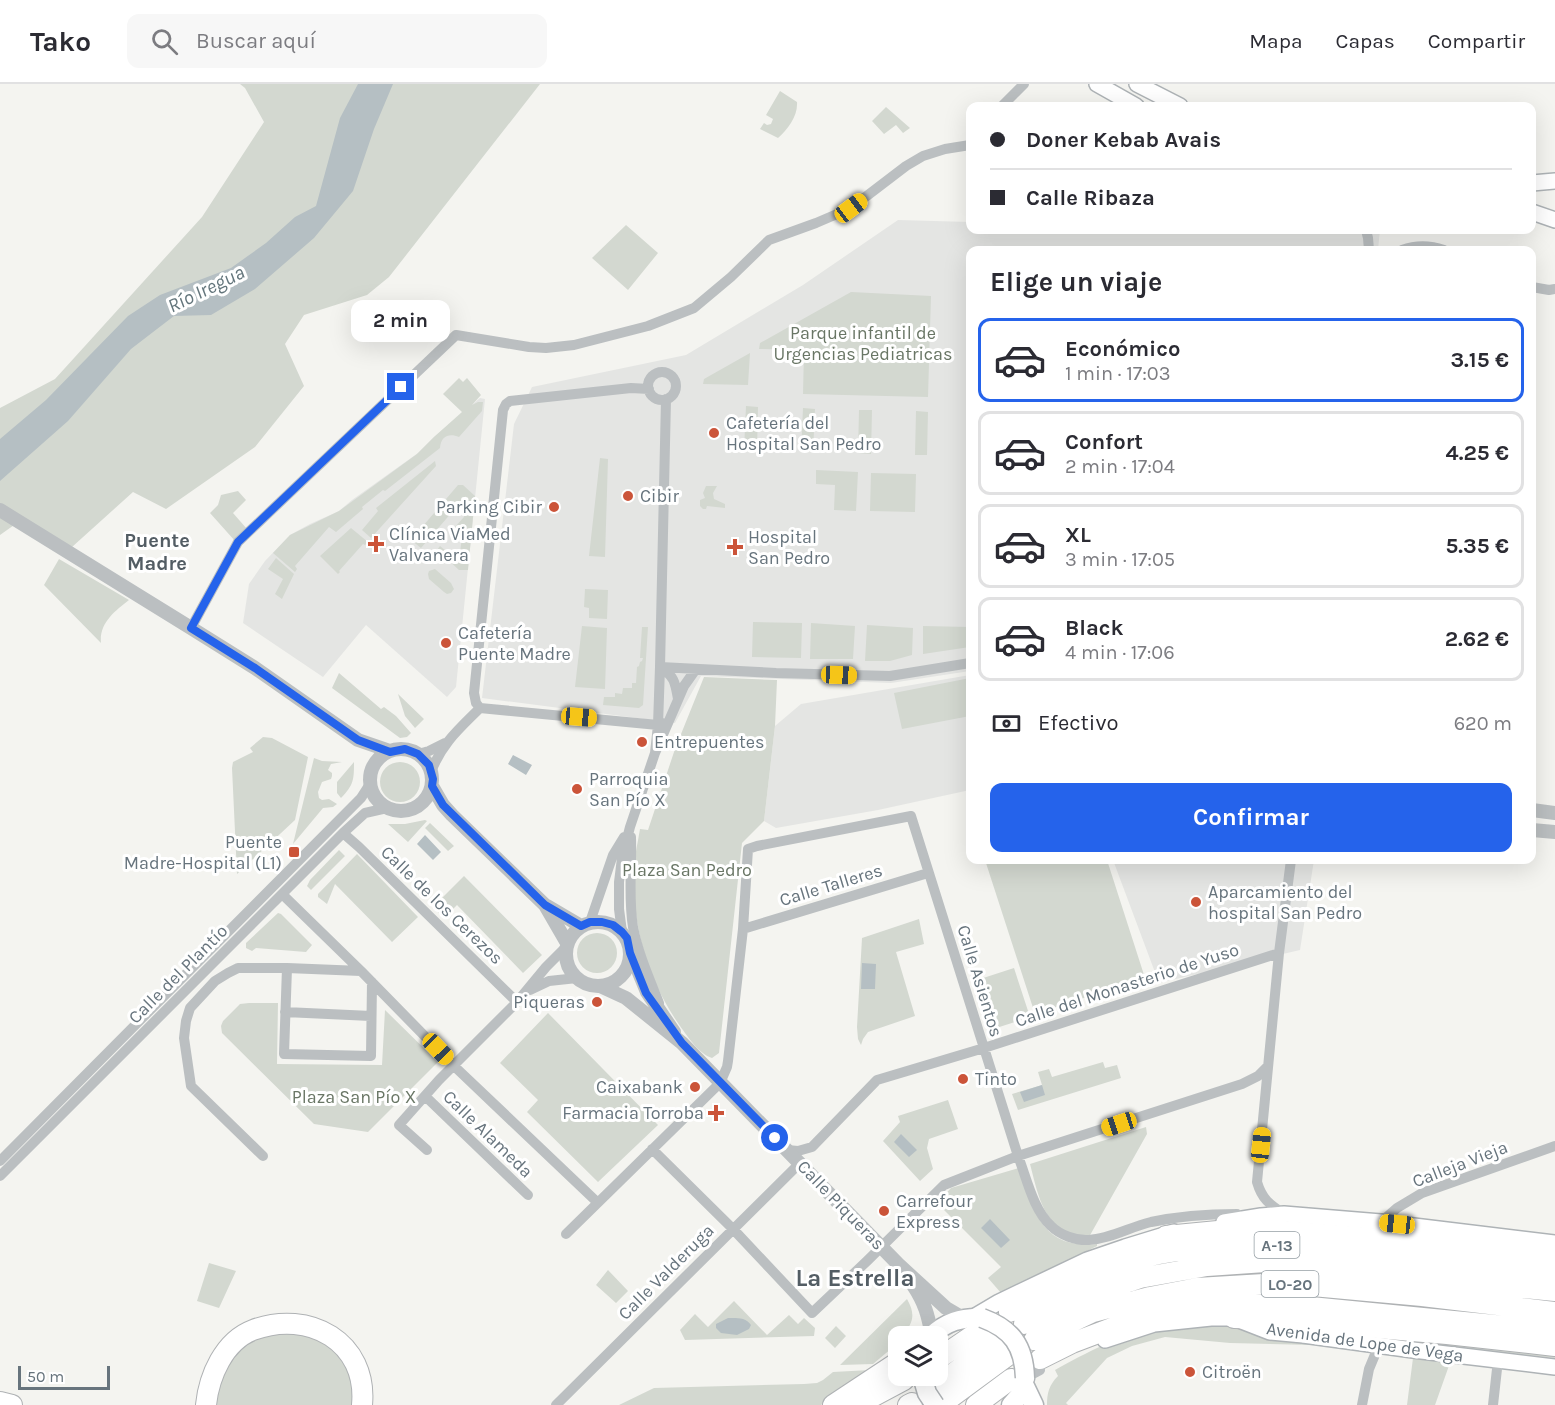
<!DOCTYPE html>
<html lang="es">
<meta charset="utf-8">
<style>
:root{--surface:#fff;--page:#f7f7f7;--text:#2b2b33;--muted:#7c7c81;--line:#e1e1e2;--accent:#2563eb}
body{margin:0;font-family:Karla,sans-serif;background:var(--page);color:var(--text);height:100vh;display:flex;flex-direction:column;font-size:22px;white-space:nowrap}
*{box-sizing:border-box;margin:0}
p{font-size:20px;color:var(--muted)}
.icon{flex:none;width:33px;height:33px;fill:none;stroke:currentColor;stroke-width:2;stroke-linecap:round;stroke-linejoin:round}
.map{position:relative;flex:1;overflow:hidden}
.sheet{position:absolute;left:966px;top:162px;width:570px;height:618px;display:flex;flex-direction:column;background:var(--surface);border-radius:12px;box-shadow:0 6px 24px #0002}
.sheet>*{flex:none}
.banner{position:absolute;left:966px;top:18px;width:570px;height:132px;border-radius:12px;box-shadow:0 6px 24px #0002;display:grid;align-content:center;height:132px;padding:0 24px;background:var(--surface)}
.controls{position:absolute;left:888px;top:1242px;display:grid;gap:12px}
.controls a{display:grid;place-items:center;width:60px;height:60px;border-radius:12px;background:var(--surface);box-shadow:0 6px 24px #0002;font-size:30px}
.scale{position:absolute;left:18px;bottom:15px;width:92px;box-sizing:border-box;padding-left:6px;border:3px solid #67747d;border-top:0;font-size:16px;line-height:21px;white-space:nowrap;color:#67747d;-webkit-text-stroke:4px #fff;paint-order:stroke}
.end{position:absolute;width:27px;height:27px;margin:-14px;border:8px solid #2563eb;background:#fff;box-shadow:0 0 0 3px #fff}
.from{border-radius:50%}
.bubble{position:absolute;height:42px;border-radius:12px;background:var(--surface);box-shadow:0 6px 24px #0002;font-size:20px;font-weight:700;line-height:42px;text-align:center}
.car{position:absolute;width:18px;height:36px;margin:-18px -9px;border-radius:8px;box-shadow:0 0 4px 2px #0007;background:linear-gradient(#f5c518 24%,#345 0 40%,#f5c518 0 76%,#345 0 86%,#f5c518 0)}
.banner b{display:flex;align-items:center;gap:21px;height:57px;font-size:22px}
.banner b+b{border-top:2px solid var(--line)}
.banner i{width:15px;height:15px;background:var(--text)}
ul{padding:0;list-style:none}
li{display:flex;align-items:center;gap:18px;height:84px;margin:0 12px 9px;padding:0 12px;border:3px solid var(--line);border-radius:12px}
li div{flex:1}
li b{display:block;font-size:22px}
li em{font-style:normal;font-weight:700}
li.selected{border-color:var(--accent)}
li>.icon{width:54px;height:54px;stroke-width:1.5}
h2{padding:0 24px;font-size:27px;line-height:72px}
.pay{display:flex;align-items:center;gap:15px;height:66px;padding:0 24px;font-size:22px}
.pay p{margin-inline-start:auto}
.action{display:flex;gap:12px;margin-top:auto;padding:12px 24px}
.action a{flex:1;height:69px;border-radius:12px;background:var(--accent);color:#fff;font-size:24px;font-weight:700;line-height:69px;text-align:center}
header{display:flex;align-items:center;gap:36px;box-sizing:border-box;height:84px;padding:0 30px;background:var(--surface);border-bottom:2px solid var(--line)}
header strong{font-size:28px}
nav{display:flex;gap:33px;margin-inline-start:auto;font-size:21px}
.search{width:420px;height:54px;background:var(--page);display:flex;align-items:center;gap:15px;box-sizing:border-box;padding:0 21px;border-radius:12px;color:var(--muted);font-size:22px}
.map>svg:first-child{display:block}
.built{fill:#e4e5e3}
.green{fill:#d3d8d0}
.water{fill:#b5bfc3}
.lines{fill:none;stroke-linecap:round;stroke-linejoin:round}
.secondary-casing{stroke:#aeb3b6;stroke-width:18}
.primary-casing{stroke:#afb3b6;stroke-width:21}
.motorway-casing{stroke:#afb2b4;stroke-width:22}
.minor{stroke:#bbbfc1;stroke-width:10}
.tertiary{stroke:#bbbfc1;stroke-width:14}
.secondary{stroke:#fff;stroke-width:15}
.primary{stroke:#fff;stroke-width:18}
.motorway{stroke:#fff;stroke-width:20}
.primary-bridge-casing{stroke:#afb3b6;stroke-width:21;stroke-linecap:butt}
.primary-bridge{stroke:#fff;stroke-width:18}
.route{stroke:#2563eb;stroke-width:8}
.poi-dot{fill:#cb5439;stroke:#fff;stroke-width:2}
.labels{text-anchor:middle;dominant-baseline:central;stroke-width:6;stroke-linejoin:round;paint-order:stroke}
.shield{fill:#fff;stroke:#959ea4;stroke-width:1.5}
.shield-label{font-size:16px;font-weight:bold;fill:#67747d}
.park-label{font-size:18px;fill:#697665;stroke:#fff}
.poi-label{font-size:18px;fill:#67747d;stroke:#fff;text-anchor:start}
.street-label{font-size:18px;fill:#67747d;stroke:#fff}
.water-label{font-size:20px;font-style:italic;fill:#63757b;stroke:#fff}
.neighbourhood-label{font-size:20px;font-weight:bold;fill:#535d64;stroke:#fff}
.district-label{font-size:24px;font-weight:bold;fill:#535d64;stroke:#fff}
</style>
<header>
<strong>Tako</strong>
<div class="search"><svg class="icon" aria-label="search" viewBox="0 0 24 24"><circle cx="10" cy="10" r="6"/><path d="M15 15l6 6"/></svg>Buscar aquí</div>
<nav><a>Mapa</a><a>Capas</a><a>Compartir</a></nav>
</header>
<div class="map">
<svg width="1555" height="1321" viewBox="0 0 1555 1321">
<rect width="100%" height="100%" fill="#f4f4f0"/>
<path class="built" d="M898,136l72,2v8h410l-2,20h-408v421l-79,12 -190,-7 -26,47 -193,-25 32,-274 18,-37 154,-32 117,-70z
M480,314l5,1 -29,288 -9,10 -81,-72 -43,52 -80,-54 6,-39 16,-23 25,-26 20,-11 29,-13 13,-11 66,-47 16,-16z
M970,591v115l-92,20 -102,18 -12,-7 11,-95 26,-22z
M1113,776h201l-14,90 -141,33z"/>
<path class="green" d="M240,0h300l-151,193 -22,18 -63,20 -19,29 19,42 -49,61 -89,62 -33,-17 -61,55 -48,-29 -24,17v-127l55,-29 147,-162 62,-95 -19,-34z
M780,7l17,11c1,14 -9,27 -19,36l-18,-9 4,-6 3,2 4,-1 2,-5 -7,-4z
M886,23l24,21 -7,5 -7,-8 -12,9 -12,-13z
M626,141l32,28 -30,37 -36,-32z
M851,208l80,4 -3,101 -125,-3 1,-44 -45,-1 1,-6z
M750,269l-2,32 -45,-1 1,-5z
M459,294l4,4 4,-4 14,17 -9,10 6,-3h5l-1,9 -23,26c-10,-4 -18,-1 -19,11l-55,43 -2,-1 -21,17 1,2 -27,23 -7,-5 -34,39 2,3 -2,3 -22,-19 17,-18 49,-24 78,-57 17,-17 28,-25 -19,-18z
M746,322l12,1 -1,43h-13z
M803,324l12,1 -2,43h-12z
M859,326h13l-1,44 -13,-1z
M916,327l12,1 -1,43h-12z
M600,374l8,1 -3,98 -16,-1z
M435,377l1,5 -65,72 -9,-8 16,-19 -2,-3z
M816,386l42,2 -2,39 -22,-1 1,-25 -19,-1z
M871,389l45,1 -1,38 -45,-1z
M458,401h5l12,11 -7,74h-9l-22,-20 3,-4 19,16 3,-26 -9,-7 11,-12 2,-21 -45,52 -10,-8z
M706,402h11l-4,7 1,6 11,5v4l-18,-2 -1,3h-3l-3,-3v-6l5,-2 -2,-5z
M238,407l8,9 -13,13 14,16 -12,12 -25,-28 8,-8 3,-10z
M351,444l17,14 -3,3 -2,-1 -24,27 1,1 -2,2 -18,-18z
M276,474l18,16 -12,25 -7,-5 8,-15 -15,-10z
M59,475l70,41c-14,11 -30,23 -28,43l-57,-58z
M435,485l16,14 3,6 -3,4 -4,1 -3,-2 -15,-13 -1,-5 1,-3z
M585,505l23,1 -1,29 -18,-1v-10l-5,-1z
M753,538l49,1 -1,35 -49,-1z
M811,539l44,3 -2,33h-43z
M867,541l46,3 -1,27 -22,6h-25z
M582,542l25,2 -2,61 -30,-2z
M923,542l47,1v20l-47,7z
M642,543h6l-5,78 -4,3 -36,-3 1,-8h11v-4l7,1 1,-6h9v-5h4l1,-16 2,-1 1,-4 2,-1 1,-3h-3z
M339,589l42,36 3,-2 12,9 15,17 -4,4 -7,1 -68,-50z
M704,593l73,3 -2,46 -11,95 -22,22 -23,210 -7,5c-13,-4 -24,-21 -32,-32 -33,-47 -49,-103 -46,-160 1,-12 4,-25 6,-37l8,1 27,-81z
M970,594v38l-68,13 -8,-36z
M398,610l26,25 -9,9 -10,-12z
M263,653l9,1 36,19 -13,63 -58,54 -5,-106 1,-6 20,-10 -3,-4z
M314,674l8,3 20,1 -11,2 -3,6 4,3v3l-1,3 -9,3 -4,10 1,6 3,2 7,-1 8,5 -4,3 -10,1 -30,36z
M354,678c0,17 0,23 -13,36l-4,-5v-11z
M380 698a20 20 0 1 1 40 0a20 20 0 1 1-40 0Z
M425,736l2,1 -19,21 -20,-18h17z
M430,739l24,23 -6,5 -23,-23z
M339,766l6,6 -34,34 -4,-4 3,-6z
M357,770l61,63 -26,25 -57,-58 -8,20 -9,-7v-3z
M985,776h122l38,118 -110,36z
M464,792l78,79 -19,18 -66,-68 -13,13 -11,-11z
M278,829l3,1 31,31 -6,7 -50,-4 -4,3 -6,-3v-5z
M919,835l5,25 -28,8 19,64 -47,16 -5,7 -2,6 -3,-6 -1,-12 5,-89z
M577 869a20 20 0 1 1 40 0a20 20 0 1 1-40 0Z
M1014,884l16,49 -40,13 -16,-49z
M249,919h29l-1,61 105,1 3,-55 53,52 -70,70 -54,-8 -92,-91 -1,-7 2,-5 17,-17z
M548,929l110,112 -60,57 -71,-70 11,-12 -38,-37z
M1103,978l2,6 12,-3 4,13 -103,32 -6,-16 30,-9 -4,-13 11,-3 3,8z
M948,1016l10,29 -29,10 -2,9 6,21 -13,12 -37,-40 17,-19 -2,-6z
M1146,1043l1,7 -58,103c-6,-1 -13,-2 -19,-4 -28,-10 -33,-43 -40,-69z
M1019,1084c11,32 19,72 59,76 7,1 12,1 19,0v2l-96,47 -13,-15 13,-11 -64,-64 14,-15z
M209,1179l27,8 -17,37 -22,-7z
M608,1186l20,21 -12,12 -20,-18z
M907,1215c9,16 6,23 -4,37h-5v7l-25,21 -33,1z
M734,1217l33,34 22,-20 9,9 6,-6 11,10 -1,8 -129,4 -5,-10 15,-16 13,13z
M1213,1241l19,1 20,6 59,7 1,6 -82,-2 -65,-6 -33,9 -25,12 -41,45 2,2h-21c0,-12 2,-20 11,-29l-3,-6c31,-17 66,-36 102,-42 18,-3 38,-2 56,-3z
M836,1242l10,10 -11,12 -10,-10z
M1343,1245l212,25v4l-211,-23z
M300,1248l31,14 8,10 8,11 6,15 3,23h-143c6,-28 16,-56 45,-68 9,-4 31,-4 42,-5z
M1413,1274l38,2 -16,45h-28z
M870,1286l-49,35h-202l35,-17 150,-4 13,-1 6,-3 10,-8z"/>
<path class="water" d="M358,0h35l-19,45 -21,62 -39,47 -59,51 -44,26 -37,1 -17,13 -26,20 -63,72 -68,60v-42l46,-39 82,-84 32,-21 71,-27 35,-25 29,-26 21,-11 24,-88z
M513,671l19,10 -6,10 -18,-11z
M425,751l16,17 -8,8 -16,-16z
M862,879l14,1 -1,25h-14z
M1042,1001l3,10 -21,7 -4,-10z
M901,1050l16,16 -8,7 -15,-15z
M990,1135l20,21 -9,8 -20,-20z
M728,1234c8,0 18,-1 23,7l-2,4 -12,6 -16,-2 -5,-5v-4z"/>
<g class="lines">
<defs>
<path id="secondary" d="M1097,0l39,22
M1137,0l43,22
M1532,99l23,-2
M1532,128l23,8
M1224,1138l37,-6 23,-2 97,8 174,21
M972,1234l27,-16 88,-42 38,-13 49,-15
M1105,1256l49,-16 57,-6h23l36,14 33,3 110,15 142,17"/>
<path id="primary" d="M931,1252c15,-14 30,-19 51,-18
M1024,1300l10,21
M1011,1321l8,-9 6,-18"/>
<path id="motorway" d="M1166,1152l83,-8 146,12 160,16
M1009,1228c51,-25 104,-51 161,-60 72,-13 141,-5 213,3 57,6 115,12 172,19
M1234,1234l41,1 172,15 108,12
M1024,1240l25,-13 29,-12 62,-21 67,-12 58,-4 290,29
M1034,1256l59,-28 57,-15 47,-9 83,-5 142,13 133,16
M938,1275l44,-30
M1040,1275l32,-16 79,-30 62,-10 77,2 265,26
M935,1303l64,-48
M946,1317l64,-47
M0,1318l12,3
M206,1321c3,-29 18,-64 47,-75 56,-21 115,12 109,75
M833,1321l65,-43
M857,1321l47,-25
M908,1321l4,-2
M976,1321l35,-26"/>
</defs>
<use href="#secondary" class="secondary-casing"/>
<use href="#primary" class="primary-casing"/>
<use href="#motorway" class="motorway-casing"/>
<path class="minor" d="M1002,22l22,-22
M1366,146l2,8 1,12
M1402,166c14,-5 27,-5 42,0
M1532,203l17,3 6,-1
M648 302a14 14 0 1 1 28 0a14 14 0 1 1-28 0Z
M191,544l47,-86 218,-207 73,12 17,1 28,-3 74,-19 46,-18 37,-31 38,-37 47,-17 35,-15 55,-42 17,-10 22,-7 25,-4
M660,583l116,6 114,3 80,-13
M660,583c15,10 15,15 18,32
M480,624l-4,-5 -2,-10 29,-283 3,-6 4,-3 121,-13 18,1
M480,624l178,17 4,-2
M655,669l3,-28 2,-58 6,-268
M418,670l11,-3 16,-8
M431,688c11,-29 28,-43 49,-64
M343,749l16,14 158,155
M631,753c1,30 -3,60 2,90 5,26 16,51 26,76
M282,810l79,77 93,95 143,136
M590,838l23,-67 11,-18
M743,845l185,-56
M622,848l-3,-23v-27l3,-24 8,-31 25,-74 29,-67 12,-17
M287,884l-3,86 87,2 1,-74
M530,906l19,-9 28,-3
M285,928l86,4
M425,1012l103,99
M652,1065l81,80 79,84 55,-52 77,-76 74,-29 224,-72 16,-8 10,-10
M427,1066l-28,-25 40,-45 78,-78 29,-35 20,-20
M787,1066l11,1 14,-4 65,-67 107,-32 295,-95
M263,1072l-72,-70 -7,-48 2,-17 4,-13 25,-27 13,-8 10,-5h49l74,3
M0,1077l361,-363 9,-14
M0,1092l343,-343 22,-20 22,-5
M1284,1130c-15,-10 -22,-15 -27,-32l22,-229 12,-93
M1381,1138l16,-14 25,-15 133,-47
M566,1150l154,-151 7,-16 1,-6 15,-132 5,-80 9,-3 154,-30 107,340c9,23 15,53 33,70 9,9 25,15 38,14 21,-1 41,-13 62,-18 28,-6 57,-8 86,-8
M1025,1294l15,-8
M556,1321l244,-242
M1362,1321l7,-36 10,-24
M1493,1321l5,-45"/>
<path class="tertiary" d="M0,426l191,118 64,40 103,72 32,11
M370 696a31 31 0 1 1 62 0a31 31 0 1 1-62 0Z
M432,702l11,19 9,10 93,90 22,38
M1532,726l23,3
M1532,746l23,2
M547,822l34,20
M566 870a32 32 0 1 1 64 0a32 32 0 1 1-64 0Z
M631,869l16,39 27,40
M600,902l26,12 56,45 216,221 48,44 17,10
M913,1201c12,18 15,30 19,51"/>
<use href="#secondary" class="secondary"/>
<use href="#primary" class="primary"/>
<use href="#motorway" class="motorway"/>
<defs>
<path id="primary-bridge" d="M982,1234c30,11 42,28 43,60
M922,1292l5,17 8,12"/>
</defs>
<use href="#primary-bridge" class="primary-bridge-casing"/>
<use href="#primary-bridge" class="primary-bridge"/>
</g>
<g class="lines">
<path class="route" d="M401,303l-163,155 -47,86 64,40 103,72 32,12 15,-3 13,5 11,11 4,14 -1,7 11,19 102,100 36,21 9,-4h12l11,3 9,7 5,6 3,15 16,40 36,50 93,95"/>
</g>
<g class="poi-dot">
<circle cx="714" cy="349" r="6"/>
<circle cx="628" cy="412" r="6"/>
<circle cx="554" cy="423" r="6"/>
<path d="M373 451h6v6h6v6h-6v6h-6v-6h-6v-6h6z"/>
<path d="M732 454h6v6h6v6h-6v6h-6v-6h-6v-6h6z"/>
<circle cx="446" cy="559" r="6"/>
<circle cx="642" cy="658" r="6"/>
<circle cx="577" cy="705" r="6"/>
<rect x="288" y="762" width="12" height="12" rx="3"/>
<circle cx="1196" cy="818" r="6"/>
<circle cx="597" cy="918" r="6"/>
<circle cx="963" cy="995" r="6"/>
<circle cx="695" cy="1003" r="6"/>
<path d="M713 1020h6v6h6v6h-6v6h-6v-6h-6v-6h6z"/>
<circle cx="884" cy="1127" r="6"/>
<circle cx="1190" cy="1288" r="6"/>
</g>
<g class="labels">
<g class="shield">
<rect x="1254.5" y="1148" width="45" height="26" rx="4.5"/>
<rect x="1261.5" y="1187" width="57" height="26" rx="4.5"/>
</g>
<g class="shield-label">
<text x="1277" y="1161">A-13</text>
<text x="1290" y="1200">LO-20</text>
</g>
<g class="park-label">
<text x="863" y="249">Parque infantil de<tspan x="863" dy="21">Urgencias Pediatricas</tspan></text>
<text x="687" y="786">Plaza San Pedro</text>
<text x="354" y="1013">Plaza San Pío X</text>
</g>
<g class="poi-label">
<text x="726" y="339">Cafetería del<tspan x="726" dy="21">Hospital San Pedro</tspan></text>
<text x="640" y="412">Cibir</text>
<text x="542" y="423" text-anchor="end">Parking Cibir</text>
<text x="389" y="450">Clínica ViaMed<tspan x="389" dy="21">Valvanera</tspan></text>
<text x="748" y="453">Hospital<tspan x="748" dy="21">San Pedro</tspan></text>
<text x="458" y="549">Cafetería<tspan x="458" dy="21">Puente Madre</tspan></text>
<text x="654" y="658">Entrepuentes</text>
<text x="589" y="695">Parroquia<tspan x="589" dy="21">San Pío X</tspan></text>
<text x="282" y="758" text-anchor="end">Puente<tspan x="282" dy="21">Madre-Hospital (L1)</tspan></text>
<text x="1208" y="808">Aparcamiento del<tspan x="1208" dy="21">hospital San Pedro</tspan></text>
<text x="585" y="918" text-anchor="end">Piqueras</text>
<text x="975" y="995">Tinto</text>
<text x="683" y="1003" text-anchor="end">Caixabank</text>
<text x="704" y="1029" text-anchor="end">Farmacia Torroba</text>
<text x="896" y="1117">Carrefour<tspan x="896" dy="21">Express</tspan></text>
<text x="1202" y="1288">Citroën</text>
</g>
<g class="street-label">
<text transform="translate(831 801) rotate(-17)">Calle Talleres</text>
<text transform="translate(442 821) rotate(44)">Calle de los Cerezos</text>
<text transform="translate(178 890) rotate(-45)">Calle del Plantío</text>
<text transform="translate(980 897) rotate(73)">Calle Asientos</text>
<text transform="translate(1127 901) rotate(-18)">Calle del Monasterio de Yuso</text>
<text transform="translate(488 1050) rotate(44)">Calle Alameda</text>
<text transform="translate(1460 1080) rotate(-21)">Calleja Vieja</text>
<text transform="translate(841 1121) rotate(46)">Calle Piqueras</text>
<text transform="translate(666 1188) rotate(-45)">Calle Valderuga</text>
<text transform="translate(1365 1258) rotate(8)">Avenida de Lope de Vega</text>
</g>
<g class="water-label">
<text transform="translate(206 205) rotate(-26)">Río Iregua</text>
</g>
<g class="neighbourhood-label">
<text x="157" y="456">Puente<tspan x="157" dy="23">Madre</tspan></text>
</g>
<g class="district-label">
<text x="855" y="1194">La Estrella</text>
</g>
</g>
</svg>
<div class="controls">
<a><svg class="icon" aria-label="layers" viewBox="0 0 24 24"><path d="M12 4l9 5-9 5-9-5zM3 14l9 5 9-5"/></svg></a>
</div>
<div class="scale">50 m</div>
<i class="end from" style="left:775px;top:1054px"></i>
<i class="end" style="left:401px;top:303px"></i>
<div class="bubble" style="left:351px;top:216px;width:99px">2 min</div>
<i class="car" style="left:851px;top:124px;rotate:53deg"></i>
<i class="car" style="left:839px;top:591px;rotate:92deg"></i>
<i class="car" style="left:579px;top:633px;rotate:95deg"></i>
<i class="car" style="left:438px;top:965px;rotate:136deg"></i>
<i class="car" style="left:1119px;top:1040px;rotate:252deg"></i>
<i class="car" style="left:1261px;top:1061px;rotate:6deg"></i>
<i class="car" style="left:1397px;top:1140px;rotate:276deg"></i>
<div class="banner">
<b><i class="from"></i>Doner Kebab Avais</b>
<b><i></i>Calle Ribaza</b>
</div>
<section class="sheet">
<h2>Elige un viaje</h2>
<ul>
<li class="selected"><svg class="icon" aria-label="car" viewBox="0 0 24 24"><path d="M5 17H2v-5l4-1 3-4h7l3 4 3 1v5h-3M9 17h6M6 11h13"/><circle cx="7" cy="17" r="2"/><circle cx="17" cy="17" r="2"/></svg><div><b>Económico</b><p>1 min · 17:03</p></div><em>3.15 €</em></li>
<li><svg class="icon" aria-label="car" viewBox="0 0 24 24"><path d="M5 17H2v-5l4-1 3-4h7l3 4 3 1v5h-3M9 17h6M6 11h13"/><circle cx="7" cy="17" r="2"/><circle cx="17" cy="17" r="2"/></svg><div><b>Confort</b><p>2 min · 17:04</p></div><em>4.25 €</em></li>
<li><svg class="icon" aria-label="car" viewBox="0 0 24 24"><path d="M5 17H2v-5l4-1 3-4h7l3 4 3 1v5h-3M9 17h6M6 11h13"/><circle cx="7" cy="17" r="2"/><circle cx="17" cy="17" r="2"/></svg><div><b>XL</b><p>3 min · 17:05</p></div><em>5.35 €</em></li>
<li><svg class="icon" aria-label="car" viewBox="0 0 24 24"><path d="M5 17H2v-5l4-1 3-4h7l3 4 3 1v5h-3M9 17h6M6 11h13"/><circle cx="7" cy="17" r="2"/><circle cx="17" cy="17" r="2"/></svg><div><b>Black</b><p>4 min · 17:06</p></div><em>2.62 €</em></li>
</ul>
<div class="pay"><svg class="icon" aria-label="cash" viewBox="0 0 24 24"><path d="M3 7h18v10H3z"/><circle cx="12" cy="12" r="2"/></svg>Efectivo<p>620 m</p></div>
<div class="action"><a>Confirmar</a></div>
</section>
</div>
